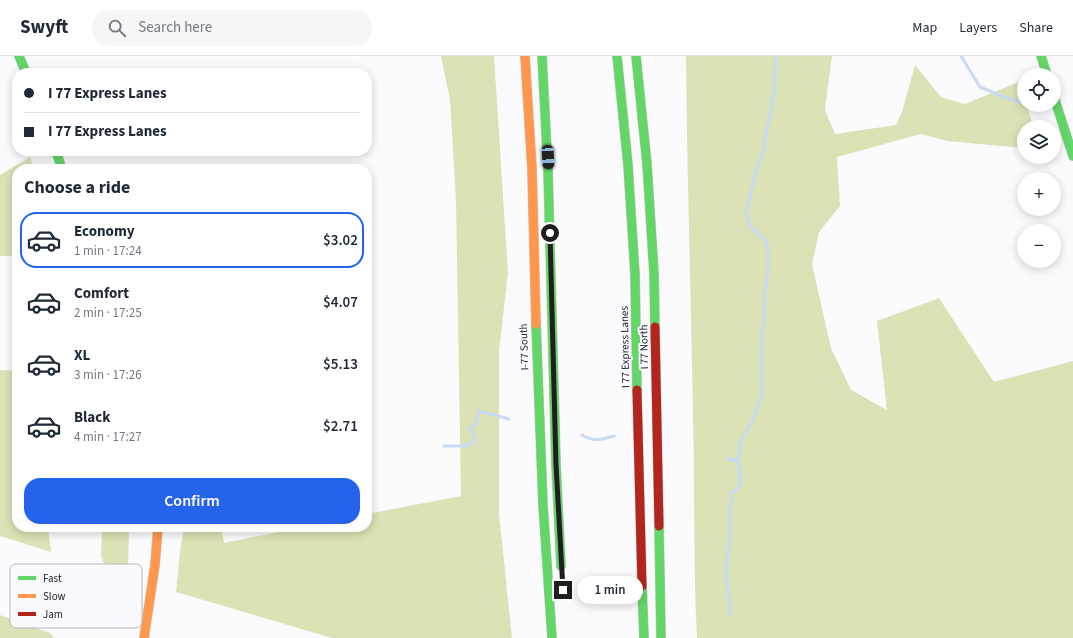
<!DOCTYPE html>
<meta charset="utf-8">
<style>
:root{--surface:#fff;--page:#f6f6f7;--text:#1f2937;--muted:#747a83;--line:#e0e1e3;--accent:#2563eb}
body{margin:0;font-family:"Source Sans 3",sans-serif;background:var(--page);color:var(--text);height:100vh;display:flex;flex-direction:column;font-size:15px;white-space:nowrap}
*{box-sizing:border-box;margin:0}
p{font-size:13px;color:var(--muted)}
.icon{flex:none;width:22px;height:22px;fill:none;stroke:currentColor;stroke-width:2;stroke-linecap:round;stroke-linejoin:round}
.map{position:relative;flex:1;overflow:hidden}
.drawer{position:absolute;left:12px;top:108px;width:360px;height:368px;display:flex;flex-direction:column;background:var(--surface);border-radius:16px;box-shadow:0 2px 10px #0003}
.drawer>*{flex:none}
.hud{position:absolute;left:12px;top:12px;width:360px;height:88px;border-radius:16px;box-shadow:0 2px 10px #0003;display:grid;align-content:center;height:88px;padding:0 12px;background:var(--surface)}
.controls{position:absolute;left:1017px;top:12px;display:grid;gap:8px}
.controls a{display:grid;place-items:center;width:44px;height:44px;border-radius:50%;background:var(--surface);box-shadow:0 2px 10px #0003;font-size:20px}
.end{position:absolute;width:18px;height:18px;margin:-9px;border:5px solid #1f1e21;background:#fff;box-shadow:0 0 0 2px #fff}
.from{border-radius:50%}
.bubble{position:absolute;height:28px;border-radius:14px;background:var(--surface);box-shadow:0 2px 10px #0003;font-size:13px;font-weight:600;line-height:28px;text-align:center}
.car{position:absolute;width:12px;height:24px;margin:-12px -6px;border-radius:5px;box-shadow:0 0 3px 1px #0007;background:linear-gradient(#222 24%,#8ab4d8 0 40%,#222 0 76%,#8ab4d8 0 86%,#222 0)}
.hud b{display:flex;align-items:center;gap:14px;height:38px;font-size:15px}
.hud b+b{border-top:1px solid var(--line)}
.hud i{width:10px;height:10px;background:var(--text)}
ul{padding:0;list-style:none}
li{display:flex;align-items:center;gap:12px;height:56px;margin:0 8px 6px;padding:0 4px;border:2px solid transparent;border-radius:16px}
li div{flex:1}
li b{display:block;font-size:15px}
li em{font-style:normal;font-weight:600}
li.on{border-color:var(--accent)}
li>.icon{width:36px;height:36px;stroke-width:1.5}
h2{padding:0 12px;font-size:18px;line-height:48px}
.cta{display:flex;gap:8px;margin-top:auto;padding:8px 12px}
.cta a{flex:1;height:46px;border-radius:16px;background:var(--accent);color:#fff;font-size:16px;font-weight:600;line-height:46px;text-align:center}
header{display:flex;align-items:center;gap:24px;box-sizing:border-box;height:56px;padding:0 20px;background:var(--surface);border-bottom:1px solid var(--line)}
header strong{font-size:19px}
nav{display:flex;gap:22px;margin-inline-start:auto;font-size:14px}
.search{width:280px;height:36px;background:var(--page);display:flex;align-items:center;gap:10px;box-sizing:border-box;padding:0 14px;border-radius:16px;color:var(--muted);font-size:15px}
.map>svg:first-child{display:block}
.forest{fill:#dde1b6}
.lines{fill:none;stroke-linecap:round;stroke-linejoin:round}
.stream{stroke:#c7daf6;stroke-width:3}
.fast-casing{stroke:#c8c8ca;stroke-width:10}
.slow-casing{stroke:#c8c8ca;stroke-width:10}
.jam-casing{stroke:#c8c8ca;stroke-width:10}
.fast{stroke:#63d668;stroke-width:9}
.slow{stroke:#ff974d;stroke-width:9}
.jam{stroke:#b3261e;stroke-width:9}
.route{stroke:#1f1e21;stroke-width:5}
.labels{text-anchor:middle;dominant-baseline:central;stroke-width:4;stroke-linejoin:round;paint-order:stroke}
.street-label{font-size:11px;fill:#1f1e21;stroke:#fafafe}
.key{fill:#fafafe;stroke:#b8b8bc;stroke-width:1}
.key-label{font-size:11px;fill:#1f1e21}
</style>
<header>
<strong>Swyft</strong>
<div class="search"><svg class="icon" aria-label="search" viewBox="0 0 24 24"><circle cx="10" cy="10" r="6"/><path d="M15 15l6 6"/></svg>Search here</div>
<nav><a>Map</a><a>Layers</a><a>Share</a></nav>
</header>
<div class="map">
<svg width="1073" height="582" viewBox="0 0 1073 582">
<rect width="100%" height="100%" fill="#fbfbfd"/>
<path class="forest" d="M441,0h53l14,217 -9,78v163l13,124h-180l-156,-46 4,-40 4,-25h37l3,16 80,-16h63v-13l94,-18 -5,-296 -6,-100z
M686,0h146l-7,54 10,24 61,-9 6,-13 13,-47 26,32 24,7 56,-23 3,13v11h3l6,22h-9v21l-77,-7 -26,-7 -84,23 3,49 -21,26 -7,32 19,84 20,42 36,20 -10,-89 62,-23 55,84 79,-21v277h-376c-4,-74 -2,-149 -4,-223 -2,-120 -6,-239 -7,-359z
M30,101l4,12h-17v87h-17v-81z
M0,314l17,1v156h31l3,25 -51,-16z
M102,471h27l-1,43 -24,-7 -3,-6z
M0,559l50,18 4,5h-54z"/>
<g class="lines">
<path class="stream" d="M961,0l19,31 24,10 20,6
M1033,49l3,1
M582,379c12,7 19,5 32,1
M444,390h20l7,-2 5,-6 -6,-9 6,-5 3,-13 30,8
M727,403l11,2
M729,559l2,-4 -2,-12 -3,-27 4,-37 1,-41 10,-10 -3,-23 3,-20 13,-24 8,-24 -1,-36 4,-60 -1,-4c4,-6 1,-13 4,-19v-26l-3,-8 -15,-14 -4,-11 9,-41 8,-23 11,-59 2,-36"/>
<defs>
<path id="fast" d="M19,0l7,17
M542,0l6,115 8,294 5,101
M617,0l11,109 7,110 2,115
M636,0l11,108 7,110 1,53
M1041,0l6,19
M1054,41l19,59
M56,95l6,18
M536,268l7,181 9,133
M659,470l2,112
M642,530l2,52"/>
<path id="slow" d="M525,0l7,113 4,155
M144,582l11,-73 3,-38"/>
<path id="jam" d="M655,271l4,199
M637,334l5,196"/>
</defs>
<use href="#fast" class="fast-casing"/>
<use href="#slow" class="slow-casing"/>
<use href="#jam" class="jam-casing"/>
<use href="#fast" class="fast"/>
<use href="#slow" class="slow"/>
<use href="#jam" class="jam"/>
</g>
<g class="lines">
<path class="route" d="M550,177l6,232 7,125"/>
</g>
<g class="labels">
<g class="street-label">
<text transform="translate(524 291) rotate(-92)">I-77 South</text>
<text transform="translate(625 291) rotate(-91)">I 77 Express Lanes</text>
<text transform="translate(644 291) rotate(-91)">I 77 North</text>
</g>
</g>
<rect x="10" y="508" width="132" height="64" rx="6" class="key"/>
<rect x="18" y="520" width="18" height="4" fill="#63d668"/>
<rect x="18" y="538" width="18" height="4" fill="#ff974d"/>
<rect x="18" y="556" width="18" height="4" fill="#b3261e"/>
<g class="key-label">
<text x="43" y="526">Fast</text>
<text x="43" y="544">Slow</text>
<text x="43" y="562">Jam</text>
</g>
</svg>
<div class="controls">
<a><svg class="icon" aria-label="locate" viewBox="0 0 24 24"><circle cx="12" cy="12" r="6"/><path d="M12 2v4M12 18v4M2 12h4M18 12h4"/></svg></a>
<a><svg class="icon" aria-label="layers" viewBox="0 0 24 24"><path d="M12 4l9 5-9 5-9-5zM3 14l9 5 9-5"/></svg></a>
<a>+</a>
<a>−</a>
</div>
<i class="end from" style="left:550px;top:177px"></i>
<i class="end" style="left:563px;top:534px"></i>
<div class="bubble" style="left:577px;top:520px;width:66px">1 min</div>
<i class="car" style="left:548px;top:101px;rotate:177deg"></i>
<div class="hud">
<b><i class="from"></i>I 77 Express Lanes</b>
<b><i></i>I 77 Express Lanes</b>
</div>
<section class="drawer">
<h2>Choose a ride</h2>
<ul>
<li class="on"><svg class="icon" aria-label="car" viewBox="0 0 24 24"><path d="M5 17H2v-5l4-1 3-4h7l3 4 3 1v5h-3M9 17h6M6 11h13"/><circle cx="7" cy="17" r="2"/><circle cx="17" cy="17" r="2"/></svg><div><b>Economy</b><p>1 min · 17:24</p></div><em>$3.02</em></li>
<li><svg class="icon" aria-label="car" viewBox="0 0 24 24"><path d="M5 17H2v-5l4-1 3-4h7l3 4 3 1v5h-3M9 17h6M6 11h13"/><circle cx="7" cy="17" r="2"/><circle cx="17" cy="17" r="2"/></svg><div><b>Comfort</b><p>2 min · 17:25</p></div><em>$4.07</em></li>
<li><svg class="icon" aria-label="car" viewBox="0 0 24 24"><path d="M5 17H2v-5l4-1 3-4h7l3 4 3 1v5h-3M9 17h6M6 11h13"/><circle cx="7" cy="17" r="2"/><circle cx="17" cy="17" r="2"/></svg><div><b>XL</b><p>3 min · 17:26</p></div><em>$5.13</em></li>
<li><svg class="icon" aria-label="car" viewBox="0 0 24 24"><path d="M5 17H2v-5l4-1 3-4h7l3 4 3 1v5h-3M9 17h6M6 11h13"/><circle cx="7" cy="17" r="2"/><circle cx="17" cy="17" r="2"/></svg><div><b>Black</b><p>4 min · 17:27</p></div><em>$2.71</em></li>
</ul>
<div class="cta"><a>Confirm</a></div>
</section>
</div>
